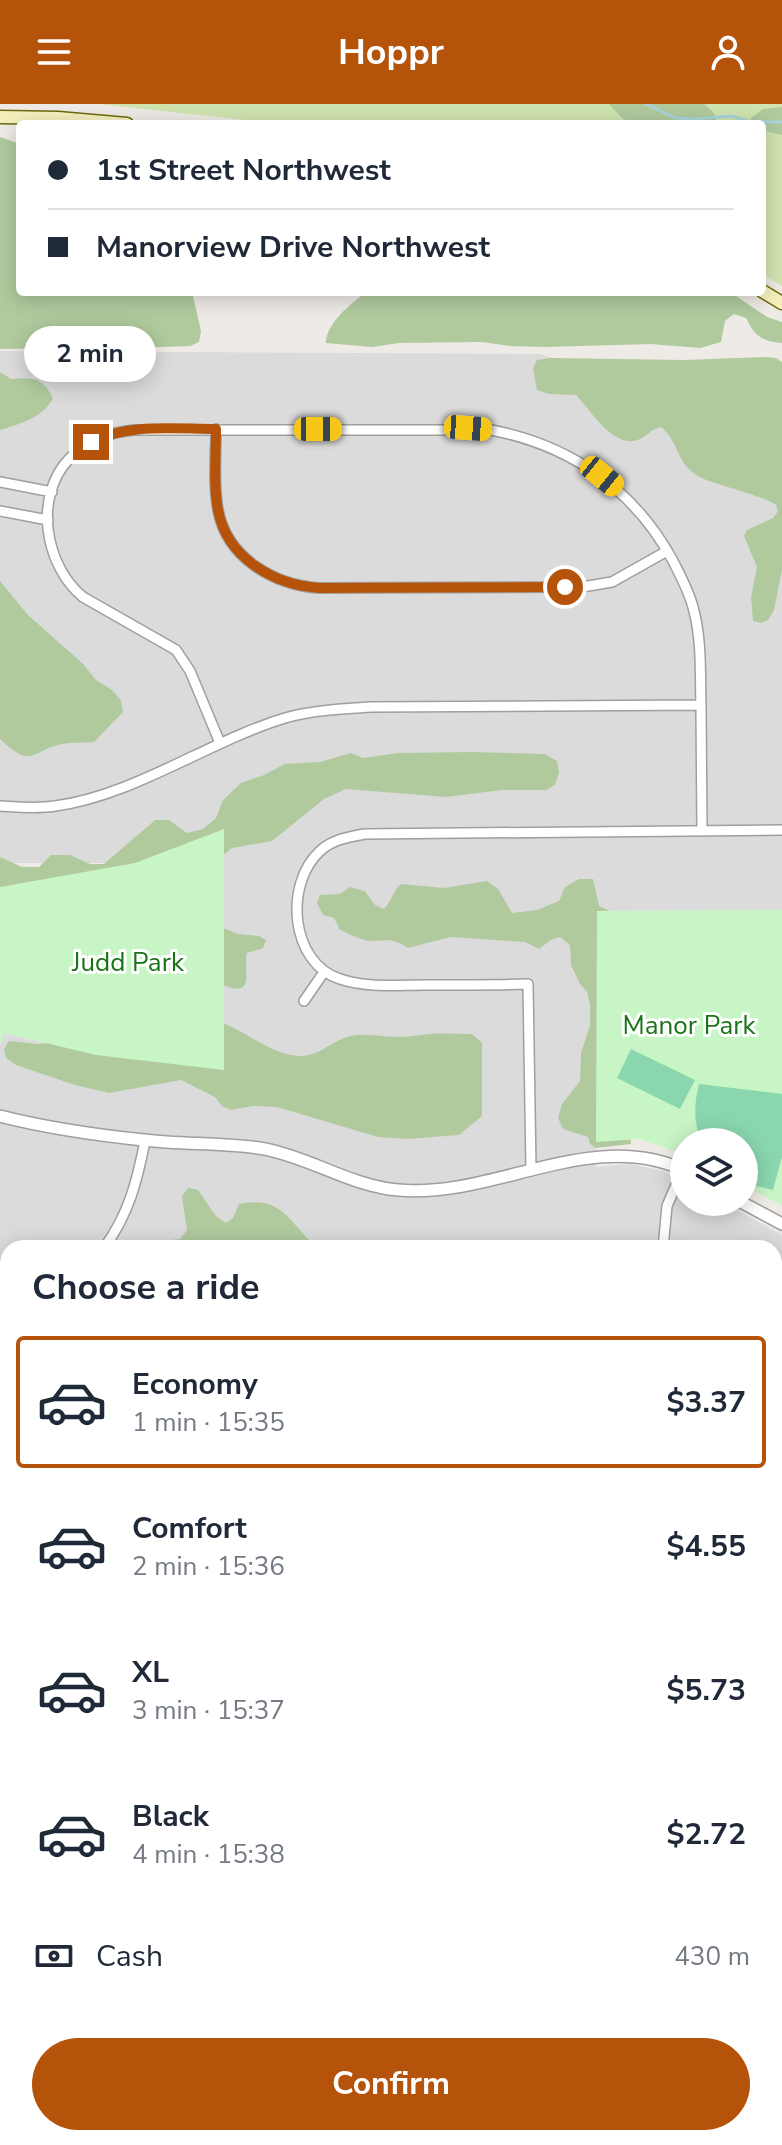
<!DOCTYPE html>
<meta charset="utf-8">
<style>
:root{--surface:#fff;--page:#f2f2f3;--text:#1f2937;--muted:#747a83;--line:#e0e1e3;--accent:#b45309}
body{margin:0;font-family:"Nunito Sans",sans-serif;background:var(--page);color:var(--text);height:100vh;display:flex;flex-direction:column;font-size:30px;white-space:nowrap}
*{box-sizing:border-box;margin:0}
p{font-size:26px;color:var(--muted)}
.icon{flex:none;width:44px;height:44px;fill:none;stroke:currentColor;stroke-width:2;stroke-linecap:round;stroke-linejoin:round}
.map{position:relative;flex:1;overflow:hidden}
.panel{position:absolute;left:0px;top:1136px;width:782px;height:906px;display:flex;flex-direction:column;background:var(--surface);border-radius:24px 24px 0 0;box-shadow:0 4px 20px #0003}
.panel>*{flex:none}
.guide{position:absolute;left:16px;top:16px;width:750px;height:176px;border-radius:8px;box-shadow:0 4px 20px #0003;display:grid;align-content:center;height:176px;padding:0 32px;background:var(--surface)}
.fabs{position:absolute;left:670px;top:1024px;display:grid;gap:16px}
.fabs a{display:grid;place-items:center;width:88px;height:88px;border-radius:50%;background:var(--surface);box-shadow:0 4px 20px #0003;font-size:40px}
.end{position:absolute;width:36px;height:36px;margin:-18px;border:10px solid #b45309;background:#fff;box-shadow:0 0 0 4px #fff}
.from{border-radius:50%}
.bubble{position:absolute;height:56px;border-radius:28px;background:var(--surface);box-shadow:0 4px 20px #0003;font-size:26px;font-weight:700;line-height:56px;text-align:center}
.car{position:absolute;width:24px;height:48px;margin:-24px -12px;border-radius:10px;box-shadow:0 0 6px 2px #0007;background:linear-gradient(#f5c518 24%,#345 0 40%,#f5c518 0 76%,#345 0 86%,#f5c518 0)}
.guide b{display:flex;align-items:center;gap:28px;height:76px;font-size:30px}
.guide b+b{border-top:2px solid var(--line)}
.guide i{width:20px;height:20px;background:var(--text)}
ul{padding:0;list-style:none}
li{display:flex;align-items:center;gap:24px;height:132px;margin:0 16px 12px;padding:0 16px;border:4px solid transparent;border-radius:8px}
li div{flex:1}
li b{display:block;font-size:30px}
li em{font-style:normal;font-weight:700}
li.active{border-color:var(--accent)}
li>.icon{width:72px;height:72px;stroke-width:1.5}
h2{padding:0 32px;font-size:36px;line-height:96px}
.pay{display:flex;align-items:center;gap:20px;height:88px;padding:0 32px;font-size:30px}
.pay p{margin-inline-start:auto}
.cta{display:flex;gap:16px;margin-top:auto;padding:16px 32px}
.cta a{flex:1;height:92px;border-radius:48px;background:var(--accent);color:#fff;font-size:32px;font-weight:700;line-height:92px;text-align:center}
header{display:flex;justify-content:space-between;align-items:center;height:104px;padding:0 32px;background:var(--accent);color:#fff;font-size:36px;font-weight:700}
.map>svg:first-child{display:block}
.residential{fill:#dcdbdc}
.grass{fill:#d0e4af}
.forest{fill:#b0ca9e}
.park{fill:#c8f5c6}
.pitch{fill:#8ad7af}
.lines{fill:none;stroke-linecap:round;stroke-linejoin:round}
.stream{stroke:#a9d4d8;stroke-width:3}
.minor-casing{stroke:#9f9f9f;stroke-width:12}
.tertiary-casing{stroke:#9f9f9f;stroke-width:14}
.secondary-casing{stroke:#6d6b0e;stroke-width:15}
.minor{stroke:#fff;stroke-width:9}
.tertiary{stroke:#fff;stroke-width:11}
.secondary{stroke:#f4f0be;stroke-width:12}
.route{stroke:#b45309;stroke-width:10}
.labels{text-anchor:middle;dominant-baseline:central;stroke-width:6;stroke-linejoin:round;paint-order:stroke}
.park-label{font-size:26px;fill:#197415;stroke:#fff}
</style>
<header><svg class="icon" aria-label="menu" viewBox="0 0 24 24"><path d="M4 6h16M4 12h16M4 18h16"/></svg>Hoppr<svg class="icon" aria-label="person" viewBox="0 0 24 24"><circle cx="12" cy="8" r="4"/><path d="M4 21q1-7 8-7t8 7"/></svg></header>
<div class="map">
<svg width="782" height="2041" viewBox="0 0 782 2041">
<rect width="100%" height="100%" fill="#eeeae5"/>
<path class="residential" d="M0,247l540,3 41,14 201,120v422l-185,1 -1,256 34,-3 33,7 21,11v20h38l60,33v846l-8,-1v-832h-766v890h766v-39h8v46h-782v-1100l3,-12 93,22 39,-192h-135z"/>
<path class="grass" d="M99,0h683v182l-20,-12v-150h-480z"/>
<path class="forest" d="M609,0h95c7,5 13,11 13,20h-85l-10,-6z
M782,3v28l-20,-5v-6h-11v-6l12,-9z
M0,33l20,7v148h172l9,39 -2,11 -9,4 -28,1 -162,2z
M366,188h364l37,25 15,5v21c-20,-1 -28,-8 -36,-25l-12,-4 -9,7 -4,21 -21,6 -49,-4 -106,3 -36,-1 -26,-4 -84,1 -27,4 -46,-4c0,-20 25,-39 40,-51z
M764,253l12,1 6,4v208l-8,40 -6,10 -7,3 -8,-2 -2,-24 6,-30 -13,-31 3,-6 26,-12 5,-7c-1,-2 -1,-4 -2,-6 -4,-6 -61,-21 -72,-26 -29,-12 -23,-36 -43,-52 -10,2 -12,8 -21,12 -26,12 -49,-29 -64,-44l-27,-1 -12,-4 -4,-22 4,-8 13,-2 134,2z
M0,268l11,7c22,-2 31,-2 42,19 -9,19 -33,26 -53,32z
M0,477l28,34 55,49 13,16 16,10 9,10 2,12 -29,30c-10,1 -22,0 -32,2 -32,7 -29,26 -62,-5z
M471,648l74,2 12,7 2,11 -4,13 -9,5h-44l-56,7 -100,-8 -22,10 -52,42 -40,7 -15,12 -217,32v-35l22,10h17l12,-12h19l20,9h14l51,-44h14l18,13 16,-4 13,-11 7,-18 18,-17 23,-8 21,-11 35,-2 31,-9 12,5 35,-5z
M579,775h14l6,27 13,6 19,232 -35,4 -6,-4 -2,-7 -25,-8 -5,-11 4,-14 18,-23 1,-28 9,-28v-20l-3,-13 -7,-8 -9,-19 -1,-20 -10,-8 -9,3 -12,9 -14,-7 -75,-5 -42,11c-18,-11 -18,-7 -37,-7 -10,-1 -22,-7 -31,-11l-6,-12 -11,-3 -6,-12 3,-8 20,-1 10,-7 15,4 10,14 9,4c8,-8 8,-17 17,-25l43,4 43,-7 11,8 14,24 25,-3 22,-9 6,-14z
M213,820l25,10 21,2 7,4 -3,8 -16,5c-5,12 11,49 -25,31z
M220,918c27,9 48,32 79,34 21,1 35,-18 56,-21 13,-1 29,2 43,2 10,0 20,-2 31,-3 14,-1 29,0 43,0l10,9v73l-23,19 -53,4 -28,-2 -101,-30 -24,-1 -22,4 -9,-4 -7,-9 -34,-17 -72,13 -34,-8 -59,-20 -10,-7 -2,-9 5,-8 30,3z
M188,1084l10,2 18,26 10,7 7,-5 6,-14c45,-9 49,19 79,44h-179l5,-5 36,-4 7,-9 -5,-34z
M782,1580v42l-8,-3v-36z
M774,1872l8,3v58l-8,-2z
M774,1997h8v44h-33l-9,-7h34z
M13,2034h189l-1,7h-189z
M543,2034h43l-8,7h-34z"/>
<path class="park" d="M224,725v241l-128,-15 -92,-22 -4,12v-158l135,-24z
M782,806v296l-38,-21v-43h-60v12l-45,-15 -43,3 1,-231z"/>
<path class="pitch" d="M631,945l64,31 -15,29 -63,-31z
M699,980l83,10v63l-9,33 -29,-7v-41h-42c-9,-19 -8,-38 -3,-58z"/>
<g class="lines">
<path class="stream" d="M646,0l29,14 19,1 38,-3 16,5 34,1"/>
<defs>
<path id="minor" d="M216,325c0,26 -3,55 2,81 9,48 56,75 101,78l263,-1 30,-5 55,-31
M0,378l52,10
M0,407l48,9
M220,639l-30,-72 -14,-21 -93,-53c-38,-31 -50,-100 -14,-138 18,-19 40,-27 66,-29h356c79,15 143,59 182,131 8,16 17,32 21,50 8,31 6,65 7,97 0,41 1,82 1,123
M0,702c18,1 37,3 55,0 78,-10 154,-65 230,-88 28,-8 57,-9 86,-11l330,-2
M304,897l20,-29
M531,1065l-3,-185c-34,1 -69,1 -104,1 -28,0 -57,3 -84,-6 -50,-16 -56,-95 -20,-128 13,-12 29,-14 45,-17l417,-4
M104,1144c25,-34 33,-67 41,-107
M663,1144l4,-42 16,-37
M0,1166l8,2
M774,1265l8,5
M0,1297l8,1
M0,1432l8,1
M774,1521l8,-10
M0,1558l8,3
M774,1674l8,-1
M0,1692h8
M0,1818h8
M774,1828l8,1
M466,2041v-7"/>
<path id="tertiary" d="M0,1012c47,12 96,19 144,24 40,5 81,2 121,9 46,9 86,37 133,41 96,9 193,-63 286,-20
M741,1098l41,22
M0,1948l8,1
M774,1986l8,1"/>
<path id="secondary" d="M0,13l58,1 69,6
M762,187l20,12"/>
</defs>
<use href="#minor" class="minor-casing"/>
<use href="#tertiary" class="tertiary-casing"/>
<use href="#secondary" class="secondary-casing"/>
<use href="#minor" class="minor"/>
<use href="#tertiary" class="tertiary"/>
<use href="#secondary" class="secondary"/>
</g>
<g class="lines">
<path class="route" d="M91,338c37,-19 84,-13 125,-13 0,26 -3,56 2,81 9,48 56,75 101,78l246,-1"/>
</g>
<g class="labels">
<g class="park-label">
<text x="128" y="858">Judd Park</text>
<text x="689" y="921">Manor Park</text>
</g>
</g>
</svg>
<div class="fabs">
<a><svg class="icon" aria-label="layers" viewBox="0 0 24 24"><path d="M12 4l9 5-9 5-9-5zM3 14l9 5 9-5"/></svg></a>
</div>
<i class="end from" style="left:565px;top:483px"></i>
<i class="end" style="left:91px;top:338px"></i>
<div class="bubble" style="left:24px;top:222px;width:132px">2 min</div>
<i class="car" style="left:468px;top:324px;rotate:94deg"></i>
<i class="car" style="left:318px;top:325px;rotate:90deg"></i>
<i class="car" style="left:602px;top:372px;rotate:129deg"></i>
<div class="guide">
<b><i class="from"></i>1st Street Northwest</b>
<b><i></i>Manorview Drive Northwest</b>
</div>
<section class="panel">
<h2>Choose a ride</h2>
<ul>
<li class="active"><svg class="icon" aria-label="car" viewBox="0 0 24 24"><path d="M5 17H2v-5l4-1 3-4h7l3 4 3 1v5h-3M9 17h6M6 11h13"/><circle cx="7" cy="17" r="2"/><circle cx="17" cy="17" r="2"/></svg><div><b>Economy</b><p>1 min · 15:35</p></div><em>$3.37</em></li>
<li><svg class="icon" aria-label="car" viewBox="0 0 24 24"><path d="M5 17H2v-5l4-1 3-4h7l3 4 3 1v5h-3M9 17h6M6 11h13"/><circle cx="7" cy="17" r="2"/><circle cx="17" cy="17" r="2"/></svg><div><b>Comfort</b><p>2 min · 15:36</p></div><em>$4.55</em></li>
<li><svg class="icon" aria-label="car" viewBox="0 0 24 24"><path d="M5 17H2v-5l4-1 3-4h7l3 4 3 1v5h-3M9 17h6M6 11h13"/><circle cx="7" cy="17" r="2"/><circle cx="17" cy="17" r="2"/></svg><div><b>XL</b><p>3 min · 15:37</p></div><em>$5.73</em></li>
<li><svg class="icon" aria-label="car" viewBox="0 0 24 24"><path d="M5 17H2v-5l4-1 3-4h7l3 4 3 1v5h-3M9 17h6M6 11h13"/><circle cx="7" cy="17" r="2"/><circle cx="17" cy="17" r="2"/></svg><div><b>Black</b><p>4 min · 15:38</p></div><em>$2.72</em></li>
</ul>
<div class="pay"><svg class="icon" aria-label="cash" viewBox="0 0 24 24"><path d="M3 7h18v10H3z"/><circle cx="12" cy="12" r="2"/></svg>Cash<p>430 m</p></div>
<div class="cta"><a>Confirm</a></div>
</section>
</div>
